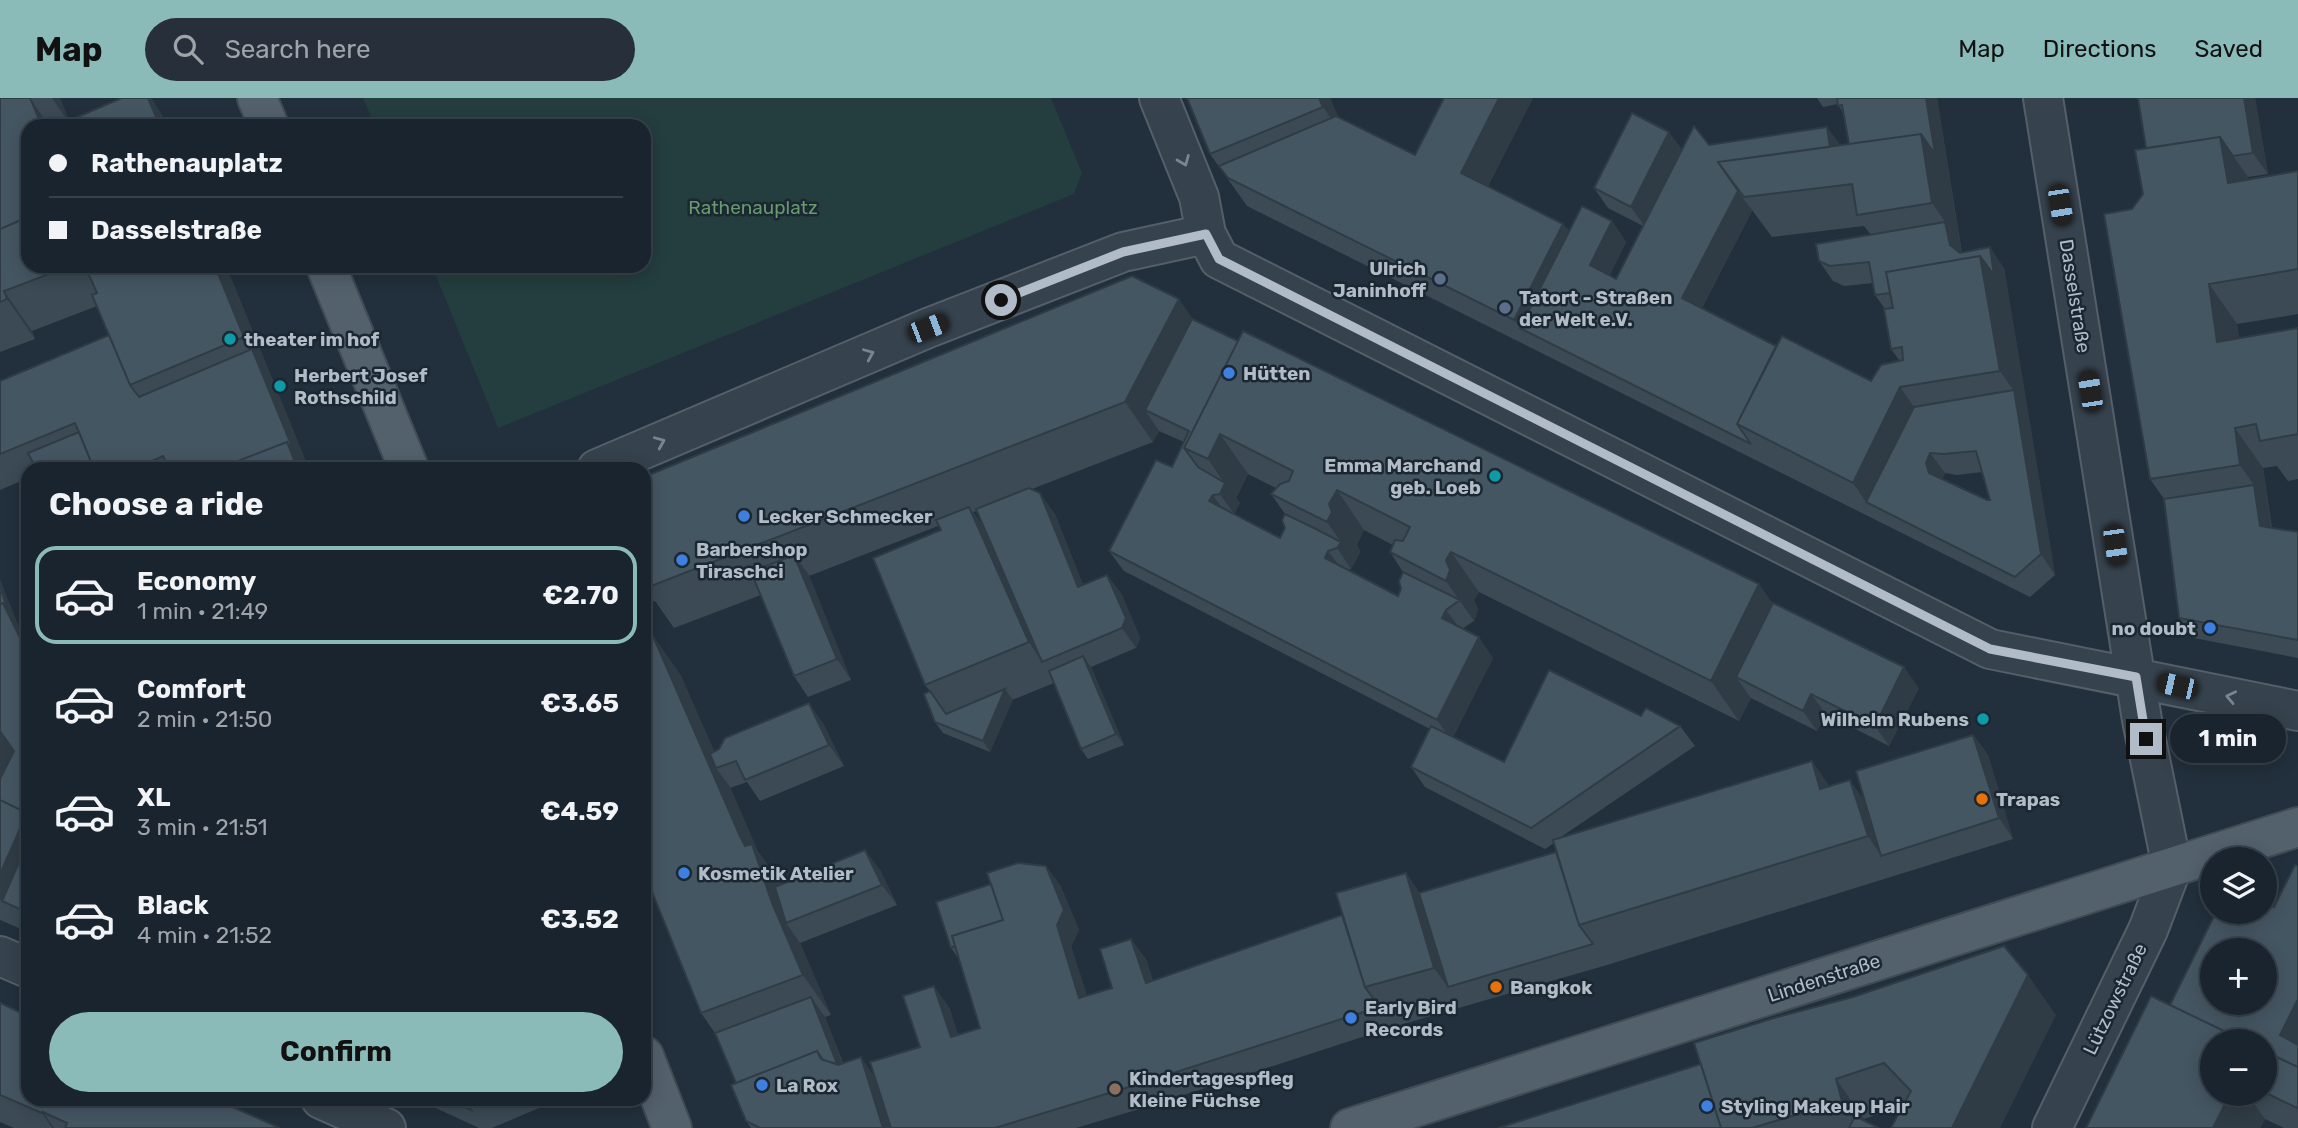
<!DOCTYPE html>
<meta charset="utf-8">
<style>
:root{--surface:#1a242e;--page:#27303a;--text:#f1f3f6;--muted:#9fa4aa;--line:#38414a;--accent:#8bbbb9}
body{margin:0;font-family:Rubik,sans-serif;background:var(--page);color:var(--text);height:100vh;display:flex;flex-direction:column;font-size:26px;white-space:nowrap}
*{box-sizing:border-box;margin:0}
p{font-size:23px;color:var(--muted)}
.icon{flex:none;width:38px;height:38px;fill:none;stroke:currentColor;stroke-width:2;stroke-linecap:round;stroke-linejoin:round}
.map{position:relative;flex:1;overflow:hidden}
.sheet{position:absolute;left:21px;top:364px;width:630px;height:644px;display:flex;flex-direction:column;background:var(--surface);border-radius:21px;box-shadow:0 4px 18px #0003,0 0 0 2px var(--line)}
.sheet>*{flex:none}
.top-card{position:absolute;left:21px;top:21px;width:630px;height:154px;border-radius:21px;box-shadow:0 4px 18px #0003,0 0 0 2px var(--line);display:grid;align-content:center;height:154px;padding:0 28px;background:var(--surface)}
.tools{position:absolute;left:2200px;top:749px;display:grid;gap:14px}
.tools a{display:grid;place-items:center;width:77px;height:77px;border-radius:50%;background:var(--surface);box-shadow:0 4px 18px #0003,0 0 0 2px var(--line);font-size:35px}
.end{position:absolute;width:32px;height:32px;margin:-16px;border:9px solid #b1bcc8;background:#111;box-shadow:0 0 0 4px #111}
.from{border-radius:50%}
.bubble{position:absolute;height:49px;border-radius:24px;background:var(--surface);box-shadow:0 4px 18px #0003,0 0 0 2px var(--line);font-size:23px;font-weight:700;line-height:49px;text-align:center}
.car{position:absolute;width:21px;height:42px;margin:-21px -10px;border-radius:9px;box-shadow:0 0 5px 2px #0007;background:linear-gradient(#222 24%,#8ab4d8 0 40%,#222 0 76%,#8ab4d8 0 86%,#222 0)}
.top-card b{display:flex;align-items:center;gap:24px;height:66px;font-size:26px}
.top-card b+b{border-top:2px solid var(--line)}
.top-card i{width:18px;height:18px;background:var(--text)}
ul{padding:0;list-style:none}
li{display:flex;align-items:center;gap:21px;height:98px;margin:0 14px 10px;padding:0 14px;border:4px solid transparent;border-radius:21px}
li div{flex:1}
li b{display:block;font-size:26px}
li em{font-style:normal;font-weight:700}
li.current{border-color:var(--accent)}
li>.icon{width:63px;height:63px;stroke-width:1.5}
h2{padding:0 28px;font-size:32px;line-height:84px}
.button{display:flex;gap:14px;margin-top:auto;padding:14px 28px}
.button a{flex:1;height:80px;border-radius:42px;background:var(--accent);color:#111;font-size:28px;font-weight:700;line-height:80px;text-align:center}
header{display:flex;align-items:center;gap:42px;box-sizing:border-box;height:98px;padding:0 35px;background:var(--accent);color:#111}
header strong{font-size:33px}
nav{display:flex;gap:38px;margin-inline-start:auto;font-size:24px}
.search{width:490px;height:63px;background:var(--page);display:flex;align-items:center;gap:18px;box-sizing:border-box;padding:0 24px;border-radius:38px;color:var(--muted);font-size:26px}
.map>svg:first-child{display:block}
.green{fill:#243d3e}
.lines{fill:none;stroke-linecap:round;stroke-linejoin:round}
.minor-casing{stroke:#545f6a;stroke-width:42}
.major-casing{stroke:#3f4b55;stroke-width:42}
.minor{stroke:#36424d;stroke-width:38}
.major{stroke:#53616d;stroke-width:38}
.wall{fill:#3b4a55;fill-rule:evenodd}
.shaded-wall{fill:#303c45}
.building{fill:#455663;stroke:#303c45;stroke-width:2;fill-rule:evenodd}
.oneway{stroke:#7a8591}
.route{stroke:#b1bcc8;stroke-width:9}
.service-dot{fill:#5c6f8a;stroke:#1b2731;stroke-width:2.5}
.culture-dot{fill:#0f9aa8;stroke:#1b2731;stroke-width:2.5}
.shop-dot{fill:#3f7fe0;stroke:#1b2731;stroke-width:2.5}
.food-dot{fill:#e8710a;stroke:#1b2731;stroke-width:2.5}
.education-dot{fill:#8d6e63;stroke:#1b2731;stroke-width:2.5}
.labels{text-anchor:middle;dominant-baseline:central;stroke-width:5;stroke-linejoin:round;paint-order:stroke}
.park-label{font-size:19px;fill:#679a6d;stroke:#1b2731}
.poi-label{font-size:19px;font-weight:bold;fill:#b1bcc8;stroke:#1b2731;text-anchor:start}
.street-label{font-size:19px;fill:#b1bcc8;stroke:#1b2731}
</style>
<header>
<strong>Map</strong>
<div class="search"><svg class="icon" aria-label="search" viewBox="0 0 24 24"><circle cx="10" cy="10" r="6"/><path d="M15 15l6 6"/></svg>Search here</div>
<nav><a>Map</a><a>Directions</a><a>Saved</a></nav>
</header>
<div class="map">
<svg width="2298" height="1030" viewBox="0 0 2298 1030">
<rect width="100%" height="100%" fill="#22303d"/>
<path class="green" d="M363,0h688l31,75 -8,21 -576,234 -66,-162h212v-140h-269z"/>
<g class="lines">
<defs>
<path id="minor" d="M1159,0l40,99 7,37 13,25 771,390 308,62
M2043,0l99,622 30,147 -24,63 -96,198
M597,371l331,-141 195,-76 83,-18
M0,858l28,12
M321,1001l65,29"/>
<path id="major" d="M257,0l12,28
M326,168l83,203
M644,958l28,72
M1350,1030l948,-301"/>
</defs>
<use href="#minor" class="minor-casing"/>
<use href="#major" class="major-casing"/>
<use href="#minor" class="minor"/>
<use href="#major" class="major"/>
</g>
<path class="wall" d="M0,0h60l9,23 53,-23h29l18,28h-141v140h198l83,203h-281v9l-28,12v-109l109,-46 -12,-29 -65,25 3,8 -35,13z
M1187,0h143l8,19 77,38 29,-57h89l-45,88 75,38 6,7 43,-10 14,21 -17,34 7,3 27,-53 -35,-18 -14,-20 88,-39 27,-4h131l9,-1 -5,-29 -6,-11 -15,3 -6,-9h120l25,155 42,15 51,307 -25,22 -783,-391 -37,-52zM1746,104l26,35 92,-11 7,9 -52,26 14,20 11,5 29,-3 2,12 10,14 6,40 8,11 -28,21 -95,-35 -74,-38 50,-97zM1982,374l8,28h-3l-45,-21 3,-6 12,2z
M2255,0l13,76 -20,3v2l50,-8v143l-61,10 2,14 59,-10v151l-10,2 -11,-15 -14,2 9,60 26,4v126l-104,-20 -15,-20 -15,-119 -14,-20 -18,-270 11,-15 3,-46z
M1192,221l581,284 146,85 -30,58 -63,-32 -9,17 -66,-33 -12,23 -260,-129 -5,8 4,10 -4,11 -12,8 31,29 -40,79 51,25 137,-46 39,10 15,20 -134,91 268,-51 36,15 108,-66 15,20 25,84 -406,126 -214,62 -237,77 -80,24h-325l-5,-7 -10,-38 -21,-50 -14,-20 -57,-141v-234l1,2 8,-4 28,40 33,76 109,-29 21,43 -84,35 -13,-19 -17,6v-1l27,63 24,34 99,-14 17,35 -97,38 31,72 -6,2 18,46 32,14 45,-30 29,-40 9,28 22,-7 -22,-70 -7,-10 95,-82 15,21 18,43 -8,16 16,50 25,-8 34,-29 7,22 189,-66 64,-42 13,20 137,-41 -2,-9 -9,6 -120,-62 -14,-20 19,-38 -306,-158 -15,-20 63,-84 12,-25 -25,-11 -6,11 -121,47 23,25 28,71 24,-10 15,20 18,43 -4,10 -45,19 33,78 -36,14 -7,-10 -27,-66 -42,17 -22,52 -47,-19 -8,-11 -5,-31 -5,-6 16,-155 -3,-4 -129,50 42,104 -43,17 -14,-21 -33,-81 -87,33 -19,-27 -11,4v-128zM1248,376l28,14 -5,6 14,20v14l-5,10 -46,-24 6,-11 -4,-5zM977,413l7,17 -11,-16zM1364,432l29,15 -3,7 13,20 -2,17 -3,7 -51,-26 4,-1 4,-7 5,-10 -3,-8z
M0,482l17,43 11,22v287l-28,-12z
M2295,767l3,1v262h-14l-19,-9 -5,9h-174l65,-132 19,9 46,-93h48v-9l10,4zM2212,852h52v53h-52zM2212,943h52v53h-52z
M0,905l280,125h-266l-14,-6z
M2056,917l-153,91 -39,13 1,2 14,7h-381z
M416,1001h144l-68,29h-13z"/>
<path class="shaded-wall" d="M30,0l19,28h-7z
M52,0h8l10,26z
M148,0h3l18,28h-10z
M1319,0h11l21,49 -28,-40z
M1499,0h34l-53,103 -19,-28z
M1926,0h11l12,76 -14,-20z
M2244,0h11l13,76 -15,-21z
M1827,29l15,20 -12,1z
M1669,34l15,20 -39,75 -14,-20z
M1921,36l28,40 11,69 -28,-40z
M2220,39l28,40 8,46 -28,-40z
M1738,93l14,20 -56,108 -14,-21z
M1612,123l14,21 -22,44 -14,-21z
M1945,124l15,21 5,22 -15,-20z
M1563,126l20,28 -63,76 -6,-8z
M1990,149l14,21 24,143 -28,-40 -20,-115z
M215,168h11l83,203h-11l-46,-120 -8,-12z
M2209,186l28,40 8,58 -28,-40z
M4,193l28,40 3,8 -28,-40z
M1179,201l28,40 -62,71 14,21 -6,11 -28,-40z
M1900,289l28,40 -62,75 -13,-19z
M2014,292l14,21 27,164 -14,-21z
M2235,330l28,40 5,37 -28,-40z
M1220,336l28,40 -12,24 4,5 -6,11 -14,-20 5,-10 -17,-25z
M1930,355l15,20 -5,11 -11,-11 -3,-10z
M2254,387l14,20 6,41 -14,-20z
M1337,392l27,40 -7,14 3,8 -5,10 -28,-40 2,-18z
M1040,395l15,21 37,94 -14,-21z
M1213,397l14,20 -18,-14z
M969,409l28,40 45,115 -13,-20z
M1341,444l14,20 -4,7 -14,-21z
M1328,453l15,20 -18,-13z
M1451,454l28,40 -5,8 4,10 -4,11 -28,-40v-21z
M794,457l15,20 42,105 -14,-21z
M1107,477l15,20 18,43 -4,10 -14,-20z
M0,482l17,43 -8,-11 -9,-24z
M1759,486l28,40 -51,53 15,21 -12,23 -28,-40z
M3,505l14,20 11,22v9z
M1446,512l15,20 -19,-12z
M653,538l28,40 40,90 -5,2 14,19 27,63 23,34 12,36 -6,3 14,20 31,72 -28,-40 -58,-129z
M1479,539l14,21 -42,82 -14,-20z
M1083,558l8,11 33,78 -8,-11z
M1904,569l15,21 -30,58 -14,-20z
M1005,591l8,11 -23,52 -7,-11z
M1811,596l15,20 -9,17 -14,-20z
M809,605l14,20 21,43 -15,-21z
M0,633l28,40 -28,43z
M1973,637l15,20 25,84 -14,-21z
M1812,663l28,40 -20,-12z
M1850,682l28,40 3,36 -13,-20z
M27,715l1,2v98l-26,-12 -2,-2v-25z
M865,752l15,20 17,35 -15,-20z
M1046,768l15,21 18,43 -8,16 23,72 -15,-20 -22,-73z
M1406,775l28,40 14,74 -14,-19z
M1131,841l15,20 14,45 -14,-21z
M2028,877l28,40 -56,113h-48z
M934,888l15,21 16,50 -14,-20z
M811,899l14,20 27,71 -14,-20z
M2298,901v48l-18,-12z
M861,959l28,40 10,31h-16z
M1836,981l28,40 3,9h-6l-19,-27z
M2230,996h17l18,25 -5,9h-47z
M43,1014l11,16h-2l-10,-15z"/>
<path class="building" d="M0,0h31h-1l12,28h-14v91l-28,12z
M122,0h26l12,28h-104z
M1187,0h132l4,9 -113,47z
M1444,0h55l-38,75 102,51 -49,96 -286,-142 -9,-12 117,-50 79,39z
M1837,0h89l9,56 -14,-20 -72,10 -7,-39 -4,1z
M2138,0h106l9,55 -20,3 -13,-19 -74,11z
M1632,15l37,19 -38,75 -37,-19z
M1694,28l15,19 118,-18 3,20 -112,15 20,29 -56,107 94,48 -39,78 14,20 -231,-116 62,-122 30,15 -22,44 26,14z
M1921,36l11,69 -75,12 -5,-31 -108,13 -26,-35z
M2220,39l8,46 70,-12v98l-89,15 8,58 81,-14v106l-38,7 -4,-17 -21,4 5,37 -90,14 -46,-265 28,-5 11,-15 -8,-44z
M28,119v49h42l-66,25 3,8 -7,3v-73z
M1945,124l5,23 10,8 30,-6 4,28 -14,-19 -94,16 4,21 -15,2 -6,-33 -39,4 -11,-5 -3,-17z
M1980,158l20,115 -100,16 -47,96 -116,-59 45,-88 89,45 10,-16 22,-5 -1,-13 -11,2 -7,-40 9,-1 -7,-36z
M85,168h130l29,71 -114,48 -38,-90 5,-2z
M1132,178l47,23 -54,103 -479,186 -2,-5v-106z
M1192,221l46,22 -54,107 14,19 27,16 -5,11 -7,1 -4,6 71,37 5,-10 -3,-8 3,-6 29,14 27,14 -4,6 -9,3 -3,7 73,38 3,-7 -2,-8 4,-9 57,28 -14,10 -4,8 37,19 -42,83 -328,-169 47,-91 16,7 17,-36 -44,-21z
M1243,233l516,253 -48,97 -260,-129 -5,8 4,10 -4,11 -56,-29 5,-12 8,1 7,-14 -73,-37 -8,14 3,8 -5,10 -56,-28 9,-10 9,-3 4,-10 -73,-37 -12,25 -24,-11z
M109,237l21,50 9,12 113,-48 43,105 -8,-12 -70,27h-32l-3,-6 -13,5 -6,-12 -29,13h-40l-19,-46 -75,31v-73z
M2014,292l27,164 -26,23 -149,-75 48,-95zM1976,353l14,49h-3l-58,-27 -3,-10 4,-10 13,1z
M79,334l15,37h-58l-8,-16z
M287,344l11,27h-81z
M2254,387l6,41 38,6v108l-119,-22 -15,-119z
M1029,390l11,5 38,94 29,-12 19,43 -4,10 -80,34 -66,-153z
M969,409l60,135 -104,43 -52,-127 68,-28 -5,-10z
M794,457l43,104 -43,17 -43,-104z
M0,490l9,24 -6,-9 -3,1z
M3,505l25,51v161l-1,-2 -27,-13v-21l14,-28 -14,-20v-127z
M1773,505l131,64 -29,59 -64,-32 -8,17 -67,-34z
M653,538l86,198 6,12 7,-2 20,59 31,72 -102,38 -57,-141v-232z
M1083,558l33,78 -35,15 -32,-78z
M1549,572l92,46 5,-8 34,18 -149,102 -120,-61 20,-41 73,36z
M1005,591l-22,52 -48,-19 -11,-28 6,-3 16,23z
M809,605l20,42 -84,35 -9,-19 -20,7 -6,-14 9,-5 6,-11z
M1973,637l26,83 -118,38 -25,-85z
M1812,663l8,28 30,-9 18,56 -289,89 -26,-85z
M0,702l27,13 -27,61z
M28,744v71l-26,-12z
M865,752l17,35 -96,38 -11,-36z
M1556,754l23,73 14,19 -145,43 -29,-94z
M1018,765l28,3 18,44 -7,15 22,73 33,-10 -12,-39 31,-10 15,44 196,-68 23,72 14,20 -237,76 -147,45h-104l-21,-66 50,-15 -17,-51 31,-10 17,51 29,-9 -28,-92 51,-16 -16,-47z
M2295,767l3,1v133l-18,36 18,10v22l-34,-16v-10h-19l-75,-36 46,-93h48v-9l10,4zM2212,852h52v53h-52z
M1406,775l28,95 -69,19 -29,-94z
M991,786l12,36 -51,16 3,10 -4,2 -15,-46z
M2004,848l24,29 -76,153h-61l20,-37 -27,-28 -48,16 6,22 -90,27h-31l-27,-85 80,-25 79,-21z
M2151,898l94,45h-33v53h18l-17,34h-127z
M811,899l26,67 -14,-4 -6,-9 -81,32 -21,-50z
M0,905l28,13v83h187l65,29h-215l2,-5 -24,-11 -1,1 -42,-18z
M817,953l4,8 17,6 23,-8 22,71h-123l-14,-7 -15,-36z
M2264,953l34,16v39l-1,2 -33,-16z
M1701,966l20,64h-223z
M446,1001h17l8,11z
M1855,1018l24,12h-30z"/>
<defs><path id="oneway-chevron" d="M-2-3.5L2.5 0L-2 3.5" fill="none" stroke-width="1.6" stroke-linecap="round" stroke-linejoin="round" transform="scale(1.75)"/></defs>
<g class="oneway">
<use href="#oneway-chevron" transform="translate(1184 63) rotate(68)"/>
<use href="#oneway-chevron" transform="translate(869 256) rotate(-23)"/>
<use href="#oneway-chevron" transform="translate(660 344) rotate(-23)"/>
<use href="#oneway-chevron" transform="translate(2231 599) rotate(-168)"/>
</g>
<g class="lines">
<path class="route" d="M1001,202l122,-48 83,-18 13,25 771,390 146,28 10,62"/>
</g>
<g class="service-dot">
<circle cx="1440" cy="181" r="7"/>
<circle cx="1505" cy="210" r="7"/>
</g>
<g class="culture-dot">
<circle cx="230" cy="241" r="7"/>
<circle cx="280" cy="288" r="7"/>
<circle cx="1495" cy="378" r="7"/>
<circle cx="1983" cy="621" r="7"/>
</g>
<g class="shop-dot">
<circle cx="1229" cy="275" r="7"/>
<circle cx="744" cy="418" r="7"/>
<circle cx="682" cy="462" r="7"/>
<circle cx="2210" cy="530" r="7"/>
<circle cx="684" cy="775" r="7"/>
<circle cx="1351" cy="920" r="7"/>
<circle cx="762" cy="987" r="7"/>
<circle cx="1707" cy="1008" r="7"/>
</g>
<g class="food-dot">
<circle cx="1982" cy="701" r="7"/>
<circle cx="1496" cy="889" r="7"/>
</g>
<circle class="education-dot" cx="1115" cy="991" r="7"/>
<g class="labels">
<g class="park-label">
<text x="753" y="109">Rathenauplatz</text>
</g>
<g class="poi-label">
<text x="1426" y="170" text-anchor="end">Ulrich<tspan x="1426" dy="22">Janinhoff</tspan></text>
<text x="1519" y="199">Tatort - Straßen<tspan x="1519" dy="22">der Welt e.V.</tspan></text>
<text x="244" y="241">theater im hof</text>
<text x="1243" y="275">Hütten</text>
<text x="294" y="277">Herbert Josef<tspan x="294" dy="22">Rothschild</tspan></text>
<text x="1481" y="367" text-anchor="end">Emma Marchand<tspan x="1481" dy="22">geb. Loeb</tspan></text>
<text x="758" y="418">Lecker Schmecker</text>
<text x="696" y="451">Barbershop<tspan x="696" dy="22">Tiraschci</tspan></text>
<text x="2196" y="530" text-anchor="end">no doubt</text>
<text x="1969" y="621" text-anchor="end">Wilhelm Rubens</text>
<text x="1996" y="701">Trapas</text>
<text x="698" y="775">Kosmetik Atelier</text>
<text x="1510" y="889">Bangkok</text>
<text x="1365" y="909">Early Bird<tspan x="1365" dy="22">Records</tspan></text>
<text x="1129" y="980">Kindertagespfleg<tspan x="1129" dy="22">Kleine Füchse</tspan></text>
<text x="776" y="987">La Rox</text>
<text x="1721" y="1008">Styling Makeup Hair</text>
</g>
<g class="street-label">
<text transform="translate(2075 198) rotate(81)">Dasselstraße</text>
<text transform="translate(1824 880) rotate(-18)">Lindenstraße</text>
<text transform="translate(2115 901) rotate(-64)">Lützowstraße</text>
</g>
</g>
</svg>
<div class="tools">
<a><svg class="icon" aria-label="layers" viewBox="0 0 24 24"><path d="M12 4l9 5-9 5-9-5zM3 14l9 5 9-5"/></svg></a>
<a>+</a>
<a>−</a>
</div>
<i class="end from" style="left:1001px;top:202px"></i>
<i class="end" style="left:2146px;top:641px"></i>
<div class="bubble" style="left:2170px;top:616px;width:116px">1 min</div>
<i class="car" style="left:2060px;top:107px;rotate:171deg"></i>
<i class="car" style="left:928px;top:230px;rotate:69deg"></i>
<i class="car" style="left:2090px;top:293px;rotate:351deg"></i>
<i class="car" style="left:2115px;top:447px;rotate:172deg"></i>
<i class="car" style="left:2177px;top:588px;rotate:283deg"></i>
<div class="top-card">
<b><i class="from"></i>Rathenauplatz</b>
<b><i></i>Dasselstraße</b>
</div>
<section class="sheet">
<h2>Choose a ride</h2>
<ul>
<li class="current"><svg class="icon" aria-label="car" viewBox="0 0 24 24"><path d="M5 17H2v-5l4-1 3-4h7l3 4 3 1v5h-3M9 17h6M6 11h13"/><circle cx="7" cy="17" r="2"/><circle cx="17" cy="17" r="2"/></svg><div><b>Economy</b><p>1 min · 21:49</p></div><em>€2.70</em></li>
<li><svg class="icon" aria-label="car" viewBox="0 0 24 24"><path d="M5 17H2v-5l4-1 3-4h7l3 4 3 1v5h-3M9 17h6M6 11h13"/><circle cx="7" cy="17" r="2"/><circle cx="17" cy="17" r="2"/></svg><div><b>Comfort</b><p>2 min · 21:50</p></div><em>€3.65</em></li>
<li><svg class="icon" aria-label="car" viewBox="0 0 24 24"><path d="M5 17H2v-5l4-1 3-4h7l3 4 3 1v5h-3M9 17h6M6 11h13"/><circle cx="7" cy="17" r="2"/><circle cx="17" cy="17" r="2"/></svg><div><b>XL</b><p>3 min · 21:51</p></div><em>€4.59</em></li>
<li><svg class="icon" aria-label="car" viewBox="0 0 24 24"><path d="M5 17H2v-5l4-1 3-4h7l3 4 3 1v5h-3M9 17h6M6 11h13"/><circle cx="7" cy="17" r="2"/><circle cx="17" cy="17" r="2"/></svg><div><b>Black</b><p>4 min · 21:52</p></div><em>€3.52</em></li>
</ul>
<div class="button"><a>Confirm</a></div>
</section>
</div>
